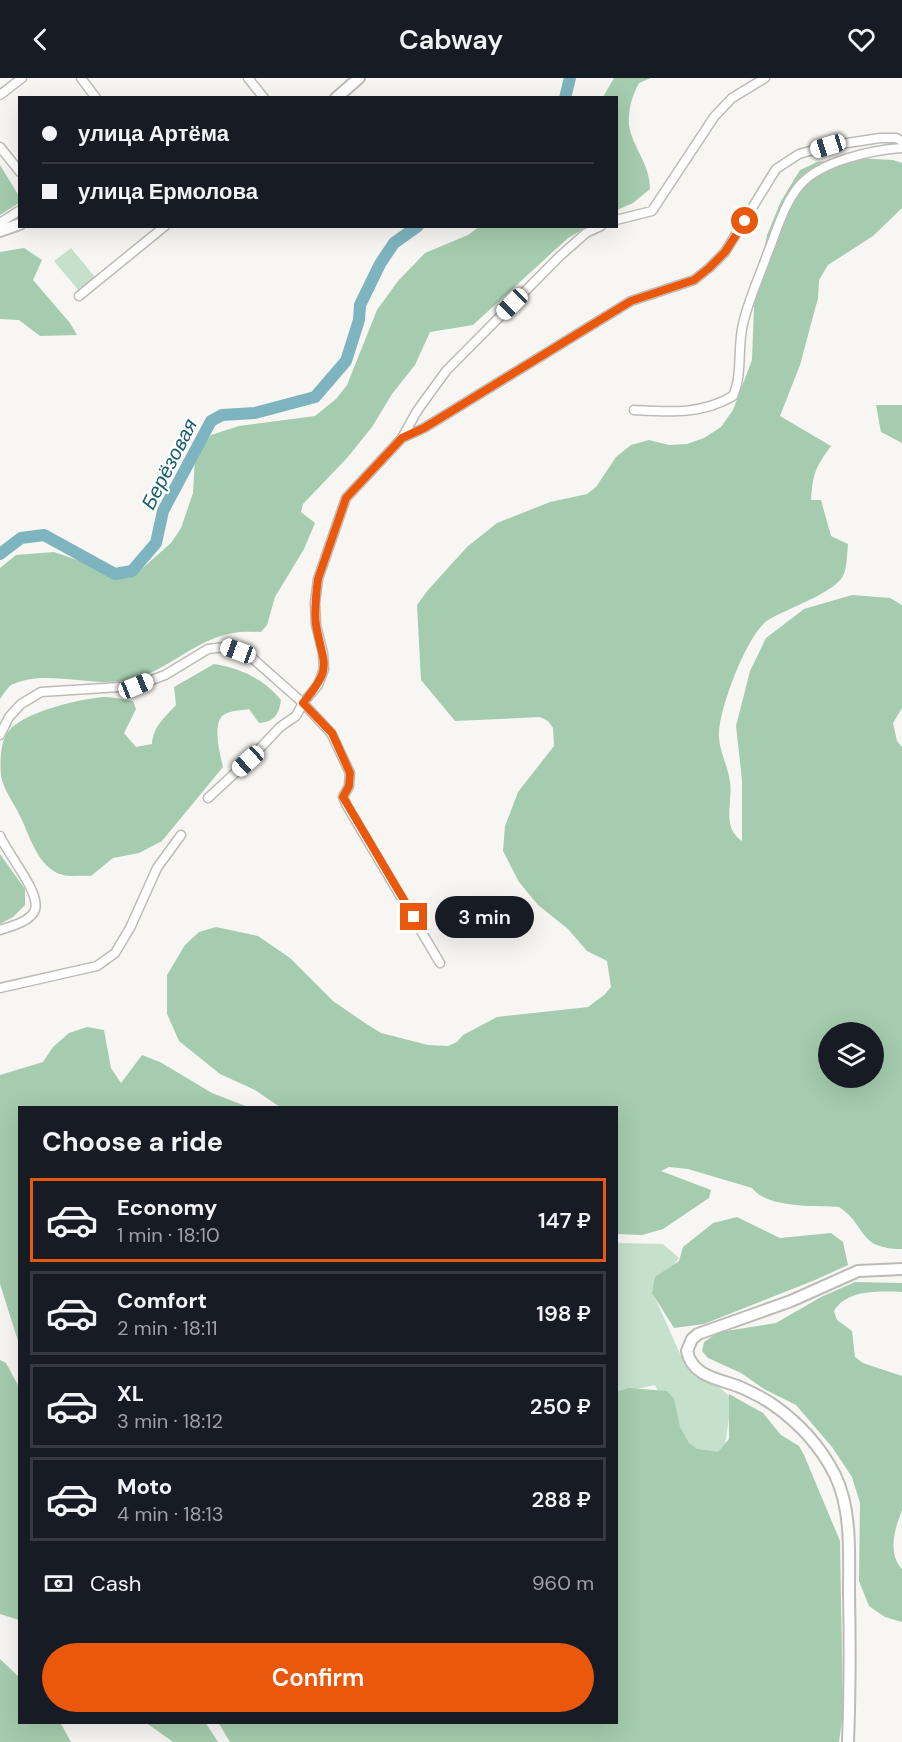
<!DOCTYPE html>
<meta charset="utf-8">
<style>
:root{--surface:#171b24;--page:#242831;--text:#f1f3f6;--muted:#9ea1a6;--line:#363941;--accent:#ea580c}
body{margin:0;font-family:"DM Sans",sans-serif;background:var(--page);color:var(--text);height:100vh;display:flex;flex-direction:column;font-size:22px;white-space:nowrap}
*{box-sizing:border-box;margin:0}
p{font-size:20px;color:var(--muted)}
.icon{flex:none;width:33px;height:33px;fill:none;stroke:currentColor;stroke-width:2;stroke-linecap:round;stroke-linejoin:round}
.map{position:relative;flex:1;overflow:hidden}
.details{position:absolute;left:18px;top:1028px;width:600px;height:618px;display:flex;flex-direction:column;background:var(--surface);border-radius:0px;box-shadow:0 6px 24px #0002}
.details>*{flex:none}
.top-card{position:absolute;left:18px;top:18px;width:600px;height:132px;border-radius:0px;box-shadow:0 6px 24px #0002;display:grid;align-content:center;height:132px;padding:0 24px;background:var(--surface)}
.tools{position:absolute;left:818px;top:944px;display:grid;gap:12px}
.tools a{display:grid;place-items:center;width:66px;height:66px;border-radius:50%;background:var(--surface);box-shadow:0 6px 24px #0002;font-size:30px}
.end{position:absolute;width:27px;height:27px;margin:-14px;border:8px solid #ea580c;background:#fff;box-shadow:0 0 0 3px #fff}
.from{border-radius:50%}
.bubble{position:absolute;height:42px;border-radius:21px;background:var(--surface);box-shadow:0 6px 24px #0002;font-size:20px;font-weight:600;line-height:42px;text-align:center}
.car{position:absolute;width:18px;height:36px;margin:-18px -9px;border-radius:8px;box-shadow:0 0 4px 2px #0007;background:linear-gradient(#fff 24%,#345 0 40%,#fff 0 76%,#345 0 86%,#fff 0)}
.top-card b{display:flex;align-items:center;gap:21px;height:57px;font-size:22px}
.top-card b+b{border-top:2px solid var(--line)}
.top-card i{width:15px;height:15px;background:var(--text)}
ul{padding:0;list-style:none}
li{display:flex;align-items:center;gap:18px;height:84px;margin:0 12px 9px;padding:0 12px;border:3px solid var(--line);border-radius:0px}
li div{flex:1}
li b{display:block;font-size:22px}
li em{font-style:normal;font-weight:600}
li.on{border-color:var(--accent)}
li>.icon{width:54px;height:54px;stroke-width:1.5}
h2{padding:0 24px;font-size:27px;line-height:72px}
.pay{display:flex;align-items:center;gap:15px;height:66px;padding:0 24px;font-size:22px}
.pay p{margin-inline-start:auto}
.button{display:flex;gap:12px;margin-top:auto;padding:12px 24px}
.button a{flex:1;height:69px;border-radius:36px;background:var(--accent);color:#fff;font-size:24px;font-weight:600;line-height:69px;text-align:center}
header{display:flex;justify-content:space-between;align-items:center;height:78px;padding:0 24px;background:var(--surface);font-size:27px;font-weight:600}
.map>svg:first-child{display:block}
.green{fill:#c5e0cb}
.forest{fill:#a5ccae;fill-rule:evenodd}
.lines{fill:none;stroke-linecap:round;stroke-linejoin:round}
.river{stroke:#7eb4bf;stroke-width:12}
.minor-casing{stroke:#bdbbb7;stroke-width:11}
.tertiary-casing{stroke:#bdbbb7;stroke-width:14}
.minor{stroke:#fff;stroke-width:8}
.tertiary{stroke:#fff;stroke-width:10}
.route{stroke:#ea580c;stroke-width:8}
.labels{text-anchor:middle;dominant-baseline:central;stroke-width:4.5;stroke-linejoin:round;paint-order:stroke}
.water-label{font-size:20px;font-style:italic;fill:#16606c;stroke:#fff}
</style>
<header><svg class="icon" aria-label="back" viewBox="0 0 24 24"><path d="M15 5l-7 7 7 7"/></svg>Cabway<svg class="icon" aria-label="heart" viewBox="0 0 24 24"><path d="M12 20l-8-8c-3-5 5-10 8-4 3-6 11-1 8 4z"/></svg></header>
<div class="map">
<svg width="902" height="1664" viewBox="0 0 902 1664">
<rect width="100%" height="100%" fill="#f8f6f2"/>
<path class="green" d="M71,170l24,29 -16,14 -25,-30z
M617,1165l46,1 16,14 -27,33 29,65 51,42 -9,60 -34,-4 -34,-69 -38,8z"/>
<path class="forest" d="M614,0h37l-12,5c-7,13 -11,27 -10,42 3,22 21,38 21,64l-17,14 -16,7 -1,-112 -13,-1z
M854,80l39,2 9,3v45l-29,28 -45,29 -9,15 -1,18 -18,67 -20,51 51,30c-16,22 -18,27 -20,54h10l10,36 17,8c-1,10 -1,24 -5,32 -9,17 -57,33 -75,44 -21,14 -48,87 -49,112 -1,17 9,33 11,50 3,20 -9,45 12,59v-61l-6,-54 14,-55 16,-33 38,-29 48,-14 38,3 12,7v103l-9,15 4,18 5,6v502c-45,0 -35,-24 -63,-42 -25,-2 -70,2 -87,-19l-64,-19 -19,-2 -8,4 50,19 -2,8 -46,31 -21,6 -25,-1 -1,-127h-336l-25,-17 -35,-16 -41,-33 -12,-27v-39l18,-30 14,-13 17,-5 42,9 32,22 43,43 32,22 16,10 47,12 20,1 9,-4 6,-7 34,-18 91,-10 16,-12 7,-8 -4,-26 -20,-10 -19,-22 -30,-24 -19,-23 -16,-31 2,-25 13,-34 36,-46 -1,-18 -5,-7 -8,-4 -85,4 -34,-41 -4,-75 11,-15 39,-43 30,-24 53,-21 37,-8 9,-7 20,-30 15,-12 18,-5 20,5 18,-1 17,-6 17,-11 12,-17 19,-50 2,-54 13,-71 14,-34 19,-31 17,-8zM828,954h45v45h-45z
M0,87l19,31v7l-19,12z
M480,148l107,1 -19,11 -95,87 -43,7 -15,33 -23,29 -20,33 -25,31 -44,46 -2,8 14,11 -11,26 -29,48 -8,28 -6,7c-9,0 -19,-1 -28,1 -38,6 -66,39 -104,47 -37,8 -83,-12 -118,5 -4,3 -8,10 -11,14v-131l16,-13 38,-3 26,9 31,16h17l9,-4 34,-30 10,-15 12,-35 2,-36 16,-22 28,-9 76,-10 21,-17 11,-14 30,-75 21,-29 27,-28 43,-18z
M24,170l18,12 -9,20 37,43 7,12 -37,1 -21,-16 -19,-1v-67z
M876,327h26v38l-21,-11z
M214,586c26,4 50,15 67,36 -2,15 -7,22 -22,23l-10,-14c-7,1 -18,2 -24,5 -14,7 -5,40 -2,53l-61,74 -23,12 -26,5 -22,18c-8,-1 -19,1 -28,-1 -26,-7 -33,-40 -44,-61 -6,-12 -15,-24 -18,-38 -1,-12 -1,-34 7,-44 14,-20 74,-34 98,-35 8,0 18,3 27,4l3,8 -12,24 12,14 16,-3c1,-17 13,-27 24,-39l-2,-18z
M0,776l25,35v16l-12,12 -13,7z
M87,949l17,3 7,38 10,15 21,-28 18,7 52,31 36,14h-228l-1,237 -19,-60v-209l43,-13 10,-15 16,-14z
M737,1139l43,21 51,-5 12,9 5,23 -33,15 -111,44 -30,4 -22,-35 3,-16 24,-16 4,-14 30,-24z
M855,1204l47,1v9c-23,-1 -55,-3 -68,19l3,9 15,11 3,26 8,6 39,13v134c-7,18 -15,43 0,59v53l-17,-5 -16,-11 -10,-25 1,-78 -8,-26 -20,-30 -36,-42 -32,-16 -23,-16 -33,-15 -6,-7 2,-9 15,-10 57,-9 45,-26z
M0,1282l6,3 13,24v233l-19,-6z
M629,1310l38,3 7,8 6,28 9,16 8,6 21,3 11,-13v-45l34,19 18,22 18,11 5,9 36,86 3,172 -4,29h-609l-12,-20h398v-330z
M0,1581l19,18 1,45h40l11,20h-71z
M145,1644h60l13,20h-45z"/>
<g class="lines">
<path class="river" d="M565,20l5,-20
M0,476l21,-16 23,-3 71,39 17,-3 24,-28 7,-32 48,-90 11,-6 33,-2 60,-16 31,-36 13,-41 1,-15 20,-41 14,-21 24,-17"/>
<defs>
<path id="minor" d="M81,0l15,20
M248,0l16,20
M0,17l22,-17
M0,69l20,25
M616,142l36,-9 62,-94 18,-19 33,-20
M0,145l20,-13
M79,218l86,-70
M634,332c35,2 67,5 99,-14 10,-22 4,-48 10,-72 5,-23 16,-46 24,-69 9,-22 17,-52 33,-70 21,-24 72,-35 102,-37
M402,360l22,-10 207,-127 63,-21 15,-12 16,-16 51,-83 23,-15 29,-8 52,-8h16l6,3
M0,657l9,-18 12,-13 20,-12 95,-6 29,-11 43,-26 17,-2 25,9 53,47 28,30 19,40 -1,13 -6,11 4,9 93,157
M208,720l40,-37 32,-34 16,-11 7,-13 15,-18 6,-16 -1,-16 -7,-28 -1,-22 3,-24 28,-81 56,-60 15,-27 29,-40 114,-115 26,-23 15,-7
M0,758c7,18 44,60 34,76 -7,11 -23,14 -34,18
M0,910l97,-22 18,-13 15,-25 27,-60 24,-33"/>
<path id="tertiary" d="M336,20l23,-20
M0,153l20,-7
M848,1664c2,-50 2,-100 1,-150 0,-38 3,-82 -14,-117 -14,-28 -37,-53 -63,-71 -10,-7 -21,-12 -32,-17 -20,-8 -48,-10 -53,-36l5,-12 6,-5 93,-33 67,-30 44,-2"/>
</defs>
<use href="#minor" class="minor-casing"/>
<use href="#tertiary" class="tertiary-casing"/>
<use href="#minor" class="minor"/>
<use href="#tertiary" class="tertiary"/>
</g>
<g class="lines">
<path class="route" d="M414,839l-71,-120 6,-11 1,-13 -18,-40 -29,-30c30,-36 21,-36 13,-78 -2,-15 0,-31 2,-46l28,-81 56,-60 22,-10 207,-127 63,-21 15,-12 16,-16 20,-31"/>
</g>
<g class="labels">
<g class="water-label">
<text transform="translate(169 386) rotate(-63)">Берёзовая</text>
</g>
</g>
</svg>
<div class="tools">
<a><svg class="icon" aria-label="layers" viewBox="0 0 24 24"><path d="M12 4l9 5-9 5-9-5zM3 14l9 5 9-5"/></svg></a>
</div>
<i class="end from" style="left:745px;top:143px"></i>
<i class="end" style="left:414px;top:839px"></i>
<div class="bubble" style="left:435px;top:818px;width:99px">3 min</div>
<i class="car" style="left:828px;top:68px;rotate:253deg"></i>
<i class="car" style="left:512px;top:226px;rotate:225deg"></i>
<i class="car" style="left:238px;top:573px;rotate:290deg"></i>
<i class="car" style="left:136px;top:608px;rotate:68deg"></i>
<i class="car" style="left:248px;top:683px;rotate:228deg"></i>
<div class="top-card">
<b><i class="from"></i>улица Артёма</b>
<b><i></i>улица Ермолова</b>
</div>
<section class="details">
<h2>Choose a ride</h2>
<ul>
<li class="on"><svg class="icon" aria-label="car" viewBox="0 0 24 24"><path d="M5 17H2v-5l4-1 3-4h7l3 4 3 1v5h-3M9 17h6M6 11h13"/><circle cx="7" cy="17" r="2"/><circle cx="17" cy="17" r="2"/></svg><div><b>Economy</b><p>1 min · 18:10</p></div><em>147 ₽</em></li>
<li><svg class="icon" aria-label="car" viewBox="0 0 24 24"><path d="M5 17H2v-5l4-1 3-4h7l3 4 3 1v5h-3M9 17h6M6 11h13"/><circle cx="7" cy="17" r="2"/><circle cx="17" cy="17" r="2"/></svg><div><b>Comfort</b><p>2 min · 18:11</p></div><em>198 ₽</em></li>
<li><svg class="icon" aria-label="car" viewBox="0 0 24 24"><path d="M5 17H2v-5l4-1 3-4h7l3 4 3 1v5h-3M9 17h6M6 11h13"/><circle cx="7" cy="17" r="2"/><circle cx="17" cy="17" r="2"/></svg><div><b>XL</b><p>3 min · 18:12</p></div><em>250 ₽</em></li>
<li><svg class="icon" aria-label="car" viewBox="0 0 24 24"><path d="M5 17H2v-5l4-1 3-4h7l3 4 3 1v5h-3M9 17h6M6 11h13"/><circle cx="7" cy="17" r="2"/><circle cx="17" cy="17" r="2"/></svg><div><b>Moto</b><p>4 min · 18:13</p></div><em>288 ₽</em></li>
</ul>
<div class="pay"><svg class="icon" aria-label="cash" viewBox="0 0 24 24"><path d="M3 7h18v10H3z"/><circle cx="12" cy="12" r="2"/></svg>Cash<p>960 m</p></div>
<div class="button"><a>Confirm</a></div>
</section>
</div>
